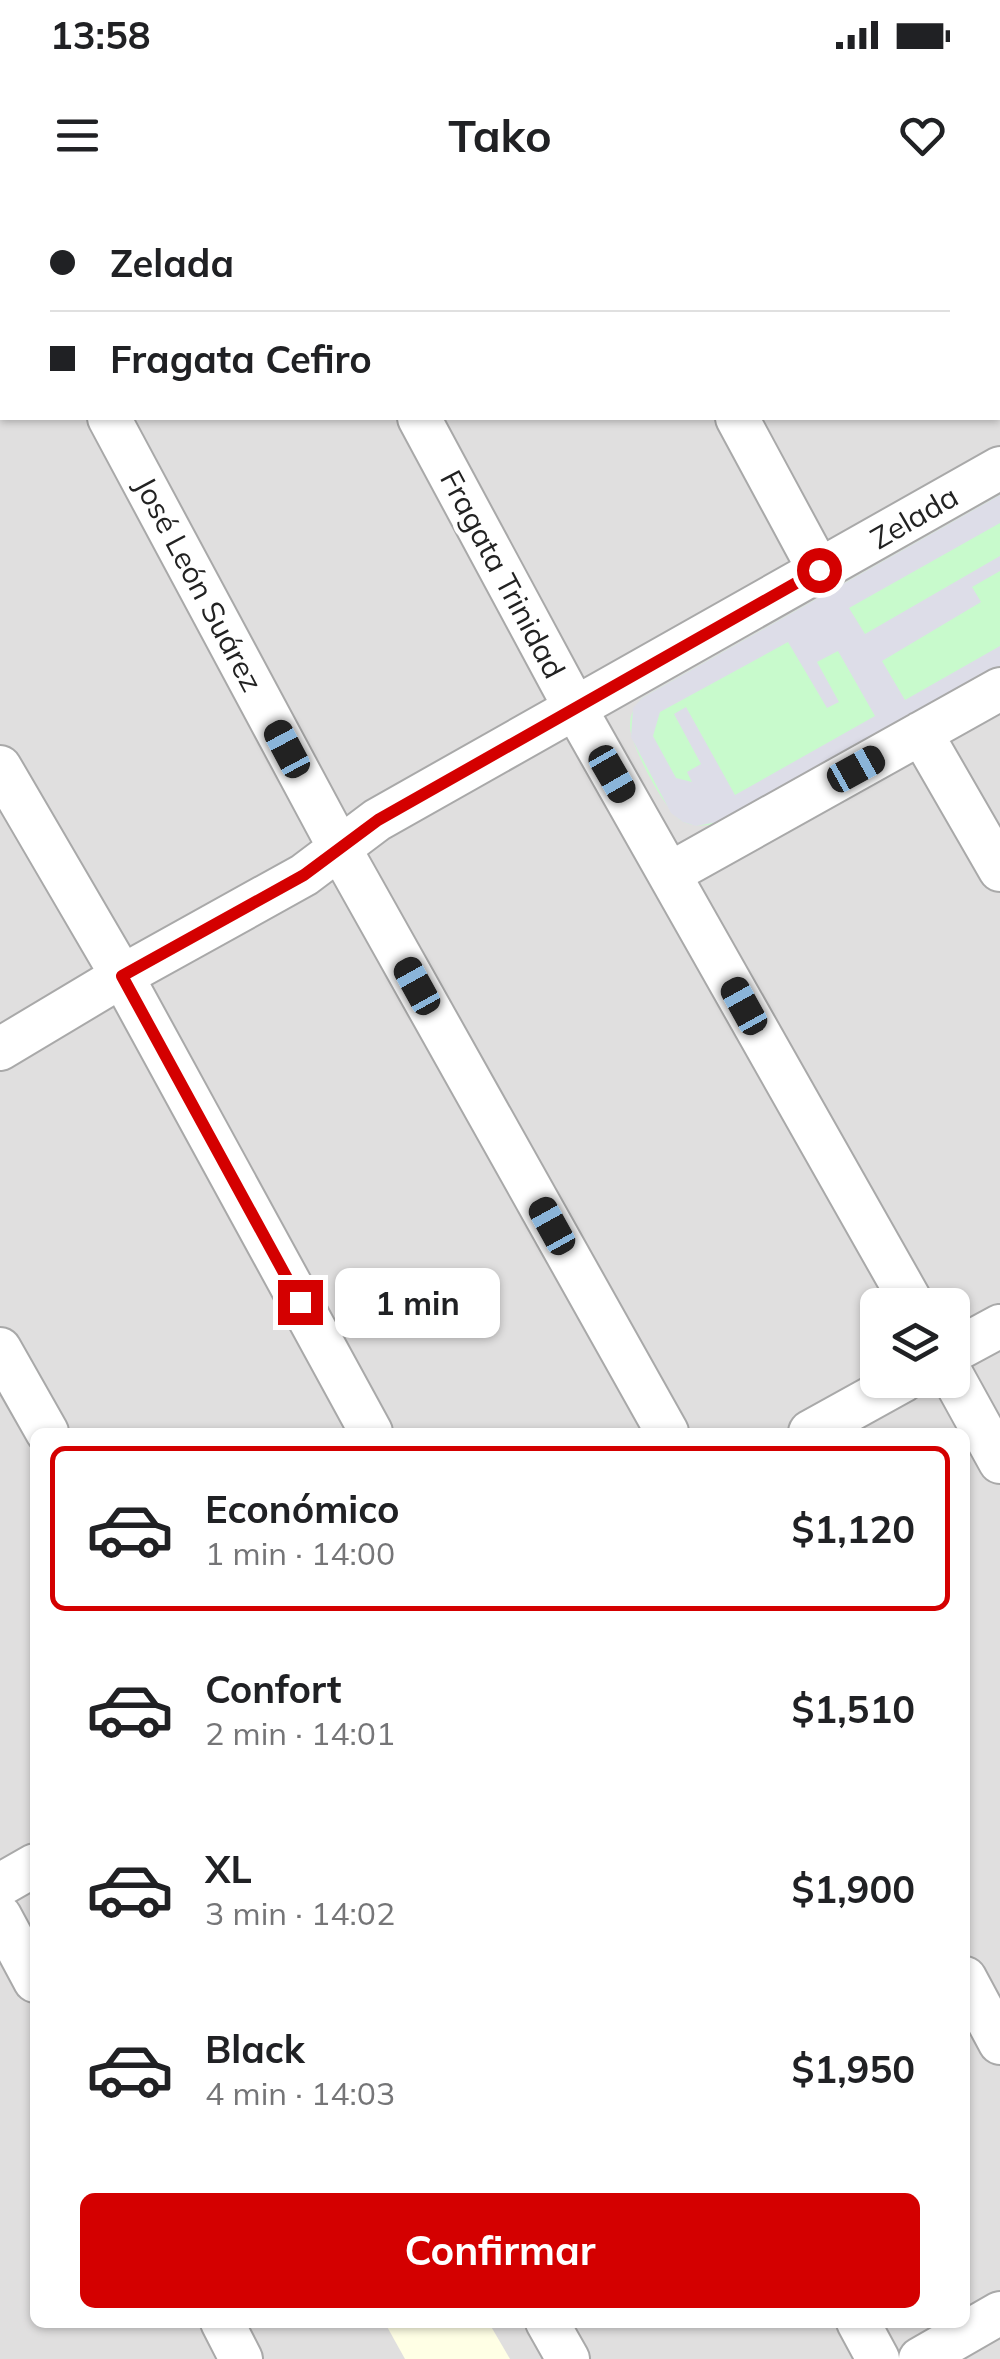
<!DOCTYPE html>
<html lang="es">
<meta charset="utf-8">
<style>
:root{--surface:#fff;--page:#f6f6f6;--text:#202124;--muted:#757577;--line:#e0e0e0;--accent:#d40000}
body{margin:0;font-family:Mulish,sans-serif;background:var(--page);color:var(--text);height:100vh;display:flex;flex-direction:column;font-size:38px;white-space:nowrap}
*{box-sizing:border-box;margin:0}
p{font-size:32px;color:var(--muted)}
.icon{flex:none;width:55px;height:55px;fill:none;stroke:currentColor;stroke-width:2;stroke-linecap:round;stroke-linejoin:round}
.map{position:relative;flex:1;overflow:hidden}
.sheet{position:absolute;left:30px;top:1228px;width:940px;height:900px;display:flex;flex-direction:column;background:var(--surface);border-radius:15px;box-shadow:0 2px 8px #0004}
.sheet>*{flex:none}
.top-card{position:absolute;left:0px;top:0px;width:1000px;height:220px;box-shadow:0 2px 8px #0004;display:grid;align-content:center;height:220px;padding:0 50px;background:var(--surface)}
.controls{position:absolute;left:860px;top:1088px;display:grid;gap:20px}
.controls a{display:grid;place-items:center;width:110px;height:110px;border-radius:15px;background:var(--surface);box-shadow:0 2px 8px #0004;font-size:50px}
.end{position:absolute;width:45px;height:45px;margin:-22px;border:12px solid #d40000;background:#fff;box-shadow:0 0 0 5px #fff}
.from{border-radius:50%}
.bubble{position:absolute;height:70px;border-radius:15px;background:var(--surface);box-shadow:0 2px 8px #0004;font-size:32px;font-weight:700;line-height:70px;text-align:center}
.car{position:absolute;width:30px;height:60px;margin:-30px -15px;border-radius:12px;box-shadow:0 0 8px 2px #0007;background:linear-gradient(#222 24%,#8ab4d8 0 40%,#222 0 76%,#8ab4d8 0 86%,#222 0)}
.top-card b{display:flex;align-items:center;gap:35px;height:95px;font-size:38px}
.top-card b+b{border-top:2px solid var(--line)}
.top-card i{width:25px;height:25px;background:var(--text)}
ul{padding:18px 0 0;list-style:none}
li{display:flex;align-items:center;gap:30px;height:165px;margin:0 20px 15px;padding:0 30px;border:5px solid transparent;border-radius:15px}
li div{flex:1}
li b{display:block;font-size:38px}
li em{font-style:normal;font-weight:700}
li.on{border-color:var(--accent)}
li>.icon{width:90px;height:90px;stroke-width:1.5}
.primary-button{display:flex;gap:20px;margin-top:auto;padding:20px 50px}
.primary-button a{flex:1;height:115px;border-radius:15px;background:var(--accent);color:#fff;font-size:40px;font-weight:700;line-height:115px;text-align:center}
.status{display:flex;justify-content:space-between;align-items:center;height:70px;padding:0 50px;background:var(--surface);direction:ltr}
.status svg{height:28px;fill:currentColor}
header{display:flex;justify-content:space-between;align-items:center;height:130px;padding:0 50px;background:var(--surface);font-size:45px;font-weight:700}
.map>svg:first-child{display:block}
.residential{fill:#e0dfdf;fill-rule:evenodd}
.education{fill:#ffffe5}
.park{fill:#c8facc}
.plaza{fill:#dddde8;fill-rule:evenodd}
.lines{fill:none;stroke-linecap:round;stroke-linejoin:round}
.street-casing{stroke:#a9a9a9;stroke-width:46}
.street{stroke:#fff;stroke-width:42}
.route{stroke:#d40000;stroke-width:12}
.labels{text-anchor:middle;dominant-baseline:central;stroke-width:9;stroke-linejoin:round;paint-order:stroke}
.street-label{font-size:30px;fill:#222;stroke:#fff}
</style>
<div class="status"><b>13:58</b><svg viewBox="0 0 49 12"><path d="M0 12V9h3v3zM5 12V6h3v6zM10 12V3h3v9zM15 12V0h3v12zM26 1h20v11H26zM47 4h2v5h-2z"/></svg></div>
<header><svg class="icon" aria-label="menu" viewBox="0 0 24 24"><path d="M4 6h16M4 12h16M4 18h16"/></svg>Tako<svg class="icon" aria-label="heart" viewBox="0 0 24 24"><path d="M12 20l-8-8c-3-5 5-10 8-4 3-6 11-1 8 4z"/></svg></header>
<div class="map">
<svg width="1000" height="2159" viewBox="0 0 1000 2159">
<rect width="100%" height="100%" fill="#f2efe9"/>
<path class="residential" d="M0,0h1000v2159h-1000zM2,2h996v216h-996zM878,1105h74v75h-74zM35,1232h930v890h-930z"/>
<path class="education" d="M385,2123h104l21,36h-105z"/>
<path class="park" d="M1000,295v174l-290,156c-12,1 -21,1 -31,-6 -15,-11 -49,-74 -49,-93 0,-12 4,-19 12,-28z"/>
<path class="plaza" d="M1000,295v28l-151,85 16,26 135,-78v15l-28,16 9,15 -99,59 23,39 95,-54v23l-277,152 -27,5 -13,-4 -12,-9 -40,-76 2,-29 9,-10zM788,442l39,66 12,-6 -22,-40 21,-11 37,65 -140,79 -49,-88 -12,7 27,50 -14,8 5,10 -16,-4 -23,-42 7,-24z"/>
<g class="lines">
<defs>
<path id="street" d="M620,0l2,2
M904,0l2,2
M382,2l5,-2
M0,14l2,5
M998,166l2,5
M109,218l231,431 327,583
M419,218l156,290 338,597
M737,218l82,152
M921,533l79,137
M0,567l122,209 249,456
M669,674l331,-185
M0,849l122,-73 182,-101 73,-55 623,-352
M0,1149l47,83
M952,1152l48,-26
M952,1175l48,87
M810,1232l94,-52
M0,1685l35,-20
M0,1716l35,65
M965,1778l35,65
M222,2122l19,37
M547,2122l21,37
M858,2122l20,37
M920,2159l80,-46"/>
</defs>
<use href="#street" class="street-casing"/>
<use href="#street" class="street"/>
</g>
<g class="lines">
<path class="route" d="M300,1102l-178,-326 182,-101 74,-55 441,-250"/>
</g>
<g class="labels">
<g class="street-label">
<text transform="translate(914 317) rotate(-30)">Zelada</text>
<text transform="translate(503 374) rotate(62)">Fragata Trinidad</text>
<text transform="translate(199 384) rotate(62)">José León Suárez</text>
</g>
</g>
</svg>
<div class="controls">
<a><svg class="icon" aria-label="layers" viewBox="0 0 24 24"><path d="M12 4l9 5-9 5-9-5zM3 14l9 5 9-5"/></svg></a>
</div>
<i class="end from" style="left:819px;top:370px"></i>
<i class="end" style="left:300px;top:1102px"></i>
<div class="bubble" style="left:335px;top:1068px;width:165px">1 min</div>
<i class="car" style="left:287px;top:549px;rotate:332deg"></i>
<i class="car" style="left:856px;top:569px;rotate:61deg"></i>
<i class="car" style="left:612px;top:574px;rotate:150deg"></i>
<i class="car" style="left:417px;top:786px;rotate:331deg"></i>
<i class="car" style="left:744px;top:806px;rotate:331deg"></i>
<i class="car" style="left:552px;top:1026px;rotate:331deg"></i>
<div class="top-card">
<b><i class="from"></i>Zelada</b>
<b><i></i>Fragata Cefiro</b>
</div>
<section class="sheet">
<ul>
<li class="on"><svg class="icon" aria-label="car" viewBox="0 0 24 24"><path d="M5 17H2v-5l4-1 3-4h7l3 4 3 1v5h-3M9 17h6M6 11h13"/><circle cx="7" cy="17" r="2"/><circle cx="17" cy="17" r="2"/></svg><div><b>Económico</b><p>1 min · 14:00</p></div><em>$1,120</em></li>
<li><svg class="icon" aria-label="car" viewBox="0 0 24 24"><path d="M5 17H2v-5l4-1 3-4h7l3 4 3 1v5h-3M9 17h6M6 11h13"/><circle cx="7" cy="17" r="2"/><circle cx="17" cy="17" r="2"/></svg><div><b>Confort</b><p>2 min · 14:01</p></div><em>$1,510</em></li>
<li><svg class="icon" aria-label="car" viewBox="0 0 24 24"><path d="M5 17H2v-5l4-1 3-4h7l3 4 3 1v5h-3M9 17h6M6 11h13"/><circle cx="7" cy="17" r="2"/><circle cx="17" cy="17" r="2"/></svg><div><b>XL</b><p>3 min · 14:02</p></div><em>$1,900</em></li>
<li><svg class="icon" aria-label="car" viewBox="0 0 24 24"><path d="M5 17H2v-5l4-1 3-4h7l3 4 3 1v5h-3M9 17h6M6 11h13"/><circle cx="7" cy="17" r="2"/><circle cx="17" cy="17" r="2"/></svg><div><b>Black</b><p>4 min · 14:03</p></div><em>$1,950</em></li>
</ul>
<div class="primary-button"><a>Confirmar</a></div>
</section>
</div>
